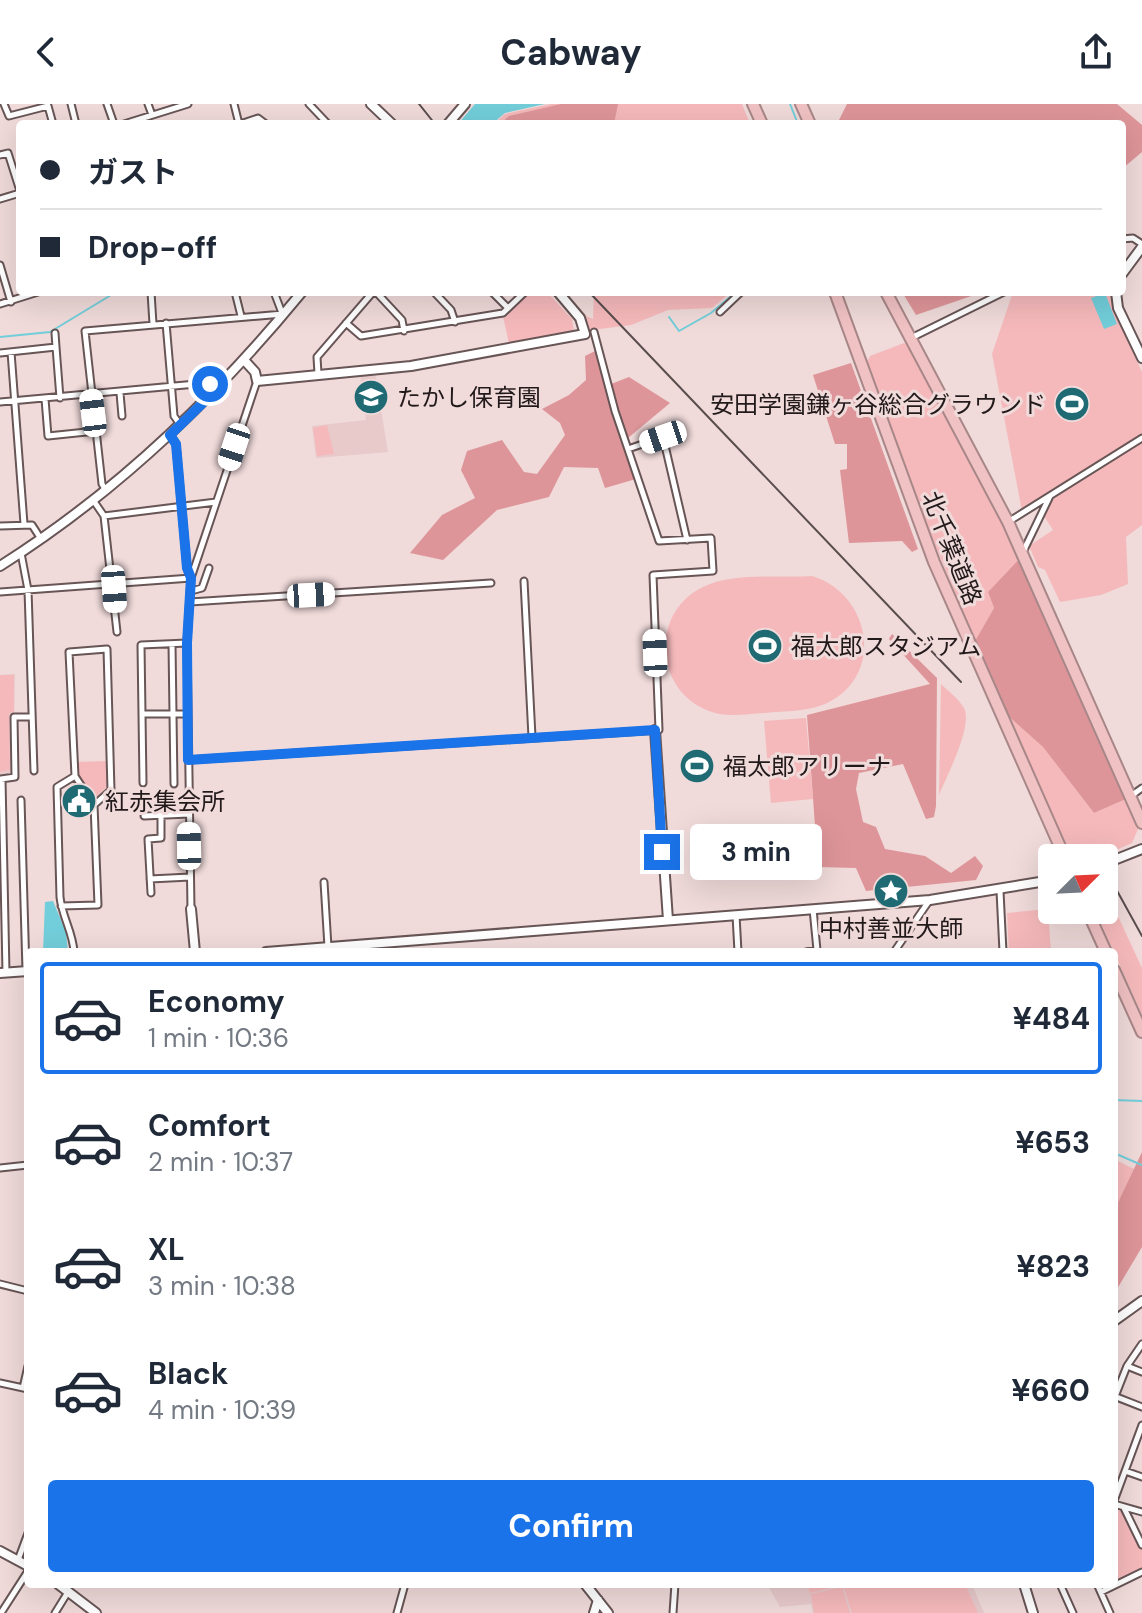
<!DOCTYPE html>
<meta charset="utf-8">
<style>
:root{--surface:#fff;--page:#f6f6f7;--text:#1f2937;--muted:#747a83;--line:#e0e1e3;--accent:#1a73e8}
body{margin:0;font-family:"DM Sans","Noto Sans JP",sans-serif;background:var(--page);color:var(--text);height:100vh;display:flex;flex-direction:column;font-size:30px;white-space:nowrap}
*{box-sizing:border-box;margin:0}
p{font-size:26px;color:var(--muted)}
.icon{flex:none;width:44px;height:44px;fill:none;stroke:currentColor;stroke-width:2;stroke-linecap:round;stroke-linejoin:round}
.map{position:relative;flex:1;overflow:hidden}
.drawer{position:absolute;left:24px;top:844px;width:1094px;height:640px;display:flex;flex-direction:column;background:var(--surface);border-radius:8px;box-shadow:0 8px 32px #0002}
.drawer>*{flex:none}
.hud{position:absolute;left:16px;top:16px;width:1110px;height:176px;border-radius:8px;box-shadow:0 8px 32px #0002;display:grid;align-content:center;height:176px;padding:0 24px;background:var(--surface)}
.needle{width:52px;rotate:66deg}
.fabs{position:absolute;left:1038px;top:740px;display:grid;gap:16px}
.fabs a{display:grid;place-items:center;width:80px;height:80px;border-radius:8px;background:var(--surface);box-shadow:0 8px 32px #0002;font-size:40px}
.end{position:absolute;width:36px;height:36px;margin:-18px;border:10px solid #1a73e8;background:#fff;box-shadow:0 0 0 4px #fff}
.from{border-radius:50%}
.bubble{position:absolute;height:56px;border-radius:8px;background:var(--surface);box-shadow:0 8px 32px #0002;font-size:26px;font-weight:700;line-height:56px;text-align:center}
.car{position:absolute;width:24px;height:48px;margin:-24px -12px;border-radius:10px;box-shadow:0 0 6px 2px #0007;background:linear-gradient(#fff 24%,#345 0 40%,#fff 0 76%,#345 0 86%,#fff 0)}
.hud b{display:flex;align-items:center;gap:28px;height:76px;font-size:30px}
.hud b+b{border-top:2px solid var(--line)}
.hud i{width:20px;height:20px;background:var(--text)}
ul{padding:14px 0 0;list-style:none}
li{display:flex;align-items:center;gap:24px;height:112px;margin:0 16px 12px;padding:0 8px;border:4px solid transparent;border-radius:8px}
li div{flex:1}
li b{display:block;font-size:30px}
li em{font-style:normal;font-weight:700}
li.on{border-color:var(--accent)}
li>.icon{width:72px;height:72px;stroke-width:1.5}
.button{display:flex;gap:16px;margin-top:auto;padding:16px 24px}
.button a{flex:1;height:92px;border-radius:8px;background:var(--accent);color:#fff;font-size:32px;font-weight:700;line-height:92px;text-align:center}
header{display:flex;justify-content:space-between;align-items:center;height:104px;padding:0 24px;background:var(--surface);font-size:36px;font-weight:700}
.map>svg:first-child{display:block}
.built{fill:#e8cacb}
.green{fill:#f5b9bb}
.forest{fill:#de9599}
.water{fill:#72ceda}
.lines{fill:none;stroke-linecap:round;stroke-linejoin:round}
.stream{stroke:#72ceda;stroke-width:2}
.street-casing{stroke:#685556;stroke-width:9}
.secondary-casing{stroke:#685556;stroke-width:12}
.highway-casing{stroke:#a88788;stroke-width:14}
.street{stroke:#fff;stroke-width:5}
.secondary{stroke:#fff;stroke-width:8}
.highway{stroke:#f1c2c4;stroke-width:10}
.rail{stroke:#594d4e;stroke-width:2}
.route{stroke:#1a73e8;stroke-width:10}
.labels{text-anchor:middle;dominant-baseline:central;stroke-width:6;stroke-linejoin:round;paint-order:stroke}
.poi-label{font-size:24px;fill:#21191a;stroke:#f0dada;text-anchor:start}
.street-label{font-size:24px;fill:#21191a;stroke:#f0dada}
</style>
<header><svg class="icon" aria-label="back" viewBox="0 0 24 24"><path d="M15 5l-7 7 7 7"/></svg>Cabway<svg class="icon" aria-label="share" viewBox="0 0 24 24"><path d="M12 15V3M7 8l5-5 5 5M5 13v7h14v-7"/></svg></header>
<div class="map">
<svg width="1142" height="1509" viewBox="0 0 1142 1509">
<rect width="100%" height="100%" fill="#f0dada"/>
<path class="built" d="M375,269l13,79 -72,6 -4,-32 54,-6 -6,-46z
M15,570l-2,100 -13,3v-102z
M767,1480h205l12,29h-171l-2,-9 -31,3z"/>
<path class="green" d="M551,0h191l8,20h-256l11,-10z
M529,188h18l25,27 2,13 -65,12 -6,-28z
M594,188h137l-19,16 -44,2 -37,15 -39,5 -5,-2 -5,-14 11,5z
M1013,188h98l8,31 23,49v63l-120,76 -30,-157z
M904,239l5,2 111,213 -32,34 6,16 -19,33 -55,-133 -53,-146 3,-6z
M327,321l7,29 -17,2 -4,-28z
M1142,338v83l-16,12 2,47 -27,11 -41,7 -15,-32 -7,-3 -9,-21 24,-16 -9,-14 11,-20z
M812,472c57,17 74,96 17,126 -19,10 -44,9 -65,11 -19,1 -37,5 -55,-2 -55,-20 -59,-99 -6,-124 30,-15 76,-9 109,-11z
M0,571h14v37l-5,1 1,57 -10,2z
M941,580c7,7 18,15 23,24 9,19 -17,67 -25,87z
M1006,610l37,33 51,66 32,-14 12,30 -6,14c-19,8 -41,22 -61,11z
M806,614l7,81 -42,4 -7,-82z
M107,657l1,25 -14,13 -15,-23 -4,-14z
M1104,782l38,82v47l-47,-105h9z
M1048,805l3,43h-42l-2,-39z
M1114,1055l28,14 -28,107z
M1116,1405l9,3 17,37v20l-28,13z
M807,1480h158l13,29h-126l-9,-28 -33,8z
M842,1483l8,26h-36l-3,-19z"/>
<path class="forest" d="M561,0h57l-4,20h-114l9,-8z
M847,0h270l25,21v27l-20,17v-45h-285z
M902,188h81l-67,23z
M595,247l11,35 23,-9 41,26 -42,35 8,41 -31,9 -7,-20 -34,-1 -15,30 -52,13 -54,50 -33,-7 32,-38 33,-17 -14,-28 6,-19 35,-11 22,32 13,2 28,-39 -5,-12 -18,-14 27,-14 17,-15 -1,-24z
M851,259l67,186 -6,3 -10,-11 -53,2 -9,-73 7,-1v-25h-12l-22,-69z
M1020,454l106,241 -32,14 -51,-66 -37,-33 -31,-73 19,-33 -6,-16z
M892,530l45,44 -1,128 -2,11 -8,2 -23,-55 -44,9 -3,16 7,33 13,5 9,22 40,7 26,17 24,-17 8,10 -7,14 -110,11 -10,-23 -38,-1 -11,-152 123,-31 -41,-45z
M1142,1048v95l-28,47v-83z"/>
<path class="water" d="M475,0h70l-40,9 -13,11h-34z
M1105,189l12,31 -13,5 -13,-31z
M53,797l13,31 2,20h-25l2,-50z"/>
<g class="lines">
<path class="stream" d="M790,0l8,20
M669,213l10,14 32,-18 25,-21
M0,233l50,-5 66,-40
M1114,996l28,1
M1114,1049l28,12"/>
<defs>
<path id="street" d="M4,0l5,12 39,-10 5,18
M71,0l5,20
M107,0l7,20
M148,0l4,11
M234,0l5,20
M309,0l19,20
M124,20l64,-20
M240,20l18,-6 8,6
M0,51l8,-2 12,38
M0,95l20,-6
M1122,135l11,-1 9,6
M0,161l11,37
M151,188l2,32
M235,188l6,24
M274,188l8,21
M376,188l26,28 2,11
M434,188l17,18 4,12
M492,188l16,16
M0,200l38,-12
M720,208l21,-20
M166,219l8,93 5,7
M346,219l15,13 142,-23 22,-21
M55,229l1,14
M911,234l93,-46
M11,248l13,172
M0,249l56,-6 4,51
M318,270l-1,-17 56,-65
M120,289l2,23
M45,295l3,37 48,-5
M0,298l207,-19 8,6
M628,345l35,-12 24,103
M105,385l-3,-5 -17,-153 198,-17
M93,396l11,16 13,116
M104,412l112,-14
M1008,418l134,-84
M0,422l32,-1 9,14
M1023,448l27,-56
M21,449l7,37 6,181
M524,477l8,156
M191,487l11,-3 7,-20
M0,488l191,-14 -4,-10 -11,-124 -6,-9
M190,498l301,-19
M172,540l2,140
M142,610h46
M188,656l471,-30 -6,-155 60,-4 -2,-33 -52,3 -44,-130 -21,-79
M75,672l19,29
M1,675l14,-2 -1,-60h18
M2,675l4,194
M143,679l-2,-138 46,-2
M1131,692l11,-8
M21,696l5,171
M144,712l45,-2
M150,775l40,-2
M324,778l4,65
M1000,787l3,61
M151,789l-3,-54 13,-1v-23
M61,802l37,-1 -4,-100 17,-15 -4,-141 -38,3 6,124 -18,11 3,110c2,20 13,35 14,55
M191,805l-4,-266 4,-65 66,-197
M736,811l2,37
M806,848l11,-2 -4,-41
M894,848l35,-51
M0,1064l28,-3
M0,1180l28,7
M1127,1262l15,6
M0,1279l28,6
M23,1284l5,-22
M1114,1292l28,11
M1114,1295l13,-33 15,-22
M1125,1367l17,6
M1114,1397l28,-76
M1114,1400l28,8
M1124,1404l18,37
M18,1456l10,-27
M1060,1480l13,29
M1097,1480l13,29
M1101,1488l41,-20
M1,1509l27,-42
M55,1509l13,-21
M397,1509l8,-29
M673,1509l2,-29"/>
<path id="secondary" d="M371,0l21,20
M448,20l17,-20
M1122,170l20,-27
M1116,188l2,16 24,50
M244,256l11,12 2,9 154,-15 174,-32 -5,-16 -22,-26
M0,462c116,-73 215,-168 302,-274
M655,626l13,190
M1104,760l38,-15
M191,805l4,43
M266,848l664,-52 122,-20
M0,869l28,-2
M1114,1217l28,-20
M0,1447l28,15
M58,1480l38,29
M585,1480l23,29
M1024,1480l9,29
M594,1509l4,-13"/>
<path id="highway" d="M753,0l9,20
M801,0l9,20
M835,188l99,270 131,296
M886,188l122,230 134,301
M1087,806l19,42
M1114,866l28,62"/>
</defs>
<use href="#street" class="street-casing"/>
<use href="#secondary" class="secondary-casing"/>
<use href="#highway" class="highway-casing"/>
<use href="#street" class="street"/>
<use href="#secondary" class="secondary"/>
<use href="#highway" class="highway"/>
<path class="rail" d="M419,0l16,20
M589,188l372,390
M1110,774l32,58"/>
</g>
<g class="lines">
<path class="route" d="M210,280l6,6 -46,45 6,9 11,124 4,10 -4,65 1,117 467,-30 7,122"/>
</g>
<defs>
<symbol id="school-disc" viewBox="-11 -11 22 22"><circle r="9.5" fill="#1f6a73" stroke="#f0dada"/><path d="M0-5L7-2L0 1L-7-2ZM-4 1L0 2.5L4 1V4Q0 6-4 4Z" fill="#fff"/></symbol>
<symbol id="stadium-disc" viewBox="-11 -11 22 22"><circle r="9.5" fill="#1f6a73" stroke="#f0dada"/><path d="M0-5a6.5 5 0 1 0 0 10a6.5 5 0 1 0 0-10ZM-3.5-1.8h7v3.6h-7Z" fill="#fff"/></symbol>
<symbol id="civic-disc" viewBox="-11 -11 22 22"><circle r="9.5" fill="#1f6a73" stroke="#f0dada"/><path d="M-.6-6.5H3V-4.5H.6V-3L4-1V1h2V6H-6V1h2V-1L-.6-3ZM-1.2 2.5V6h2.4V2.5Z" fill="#fff"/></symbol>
<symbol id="sight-disc" viewBox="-11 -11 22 22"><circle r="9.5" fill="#1f6a73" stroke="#f0dada"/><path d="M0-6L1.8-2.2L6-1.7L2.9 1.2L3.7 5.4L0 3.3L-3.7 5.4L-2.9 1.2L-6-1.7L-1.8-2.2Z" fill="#fff"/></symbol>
</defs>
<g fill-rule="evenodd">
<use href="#school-disc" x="351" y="273" width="40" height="40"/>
<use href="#stadium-disc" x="1052" y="280" width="40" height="40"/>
<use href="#stadium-disc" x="745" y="522" width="40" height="40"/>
<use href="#stadium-disc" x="677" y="642" width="40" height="40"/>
<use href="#civic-disc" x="59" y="677" width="40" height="40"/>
<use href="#sight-disc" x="871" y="767" width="40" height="40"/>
</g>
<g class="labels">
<g class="poi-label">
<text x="397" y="293">たかし保育園</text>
<text x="1046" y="300" text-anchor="end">安田学園鎌ヶ谷総合グラウンド</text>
<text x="791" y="542">福太郎スタジアム</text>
<text x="723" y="662">福太郎アリーナ</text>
<text x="105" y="697">紅赤集会所</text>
<text x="891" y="824" text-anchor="middle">中村善並大師</text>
</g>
<g class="street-label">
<text transform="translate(952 444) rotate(68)">北千葉道路</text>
</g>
</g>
</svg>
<div class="fabs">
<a><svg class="needle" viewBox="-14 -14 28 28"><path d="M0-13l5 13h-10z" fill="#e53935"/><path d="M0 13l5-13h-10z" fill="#747a83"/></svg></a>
</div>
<i class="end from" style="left:210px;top:280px"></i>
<i class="end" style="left:662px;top:748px"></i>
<div class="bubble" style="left:690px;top:720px;width:132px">3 min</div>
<i class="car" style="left:93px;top:309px;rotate:353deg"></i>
<i class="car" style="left:663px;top:333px;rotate:251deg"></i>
<i class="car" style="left:234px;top:343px;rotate:198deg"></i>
<i class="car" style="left:114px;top:485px;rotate:176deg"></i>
<i class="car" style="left:311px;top:491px;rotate:87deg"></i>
<i class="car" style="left:655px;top:549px;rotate:358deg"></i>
<i class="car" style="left:189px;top:742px;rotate:359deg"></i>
<div class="hud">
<b><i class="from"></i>ガスト</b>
<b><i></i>Drop-off</b>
</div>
<section class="drawer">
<ul>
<li class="on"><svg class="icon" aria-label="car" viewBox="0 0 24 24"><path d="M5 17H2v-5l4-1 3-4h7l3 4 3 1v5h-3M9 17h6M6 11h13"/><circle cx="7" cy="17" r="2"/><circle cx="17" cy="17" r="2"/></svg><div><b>Economy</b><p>1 min · 10:36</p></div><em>¥484</em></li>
<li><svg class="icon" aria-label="car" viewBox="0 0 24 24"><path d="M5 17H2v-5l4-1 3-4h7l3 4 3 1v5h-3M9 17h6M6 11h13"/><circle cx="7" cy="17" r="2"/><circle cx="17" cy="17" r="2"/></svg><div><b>Comfort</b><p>2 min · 10:37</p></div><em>¥653</em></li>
<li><svg class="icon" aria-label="car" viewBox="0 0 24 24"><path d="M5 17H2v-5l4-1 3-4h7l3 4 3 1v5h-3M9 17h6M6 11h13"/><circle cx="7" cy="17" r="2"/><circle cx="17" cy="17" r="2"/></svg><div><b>XL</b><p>3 min · 10:38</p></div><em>¥823</em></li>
<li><svg class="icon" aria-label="car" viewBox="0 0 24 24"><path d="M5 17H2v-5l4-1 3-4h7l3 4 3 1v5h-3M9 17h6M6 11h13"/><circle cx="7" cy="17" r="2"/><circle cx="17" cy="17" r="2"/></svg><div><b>Black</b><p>4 min · 10:39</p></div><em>¥660</em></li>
</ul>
<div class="button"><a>Confirm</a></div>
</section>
</div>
